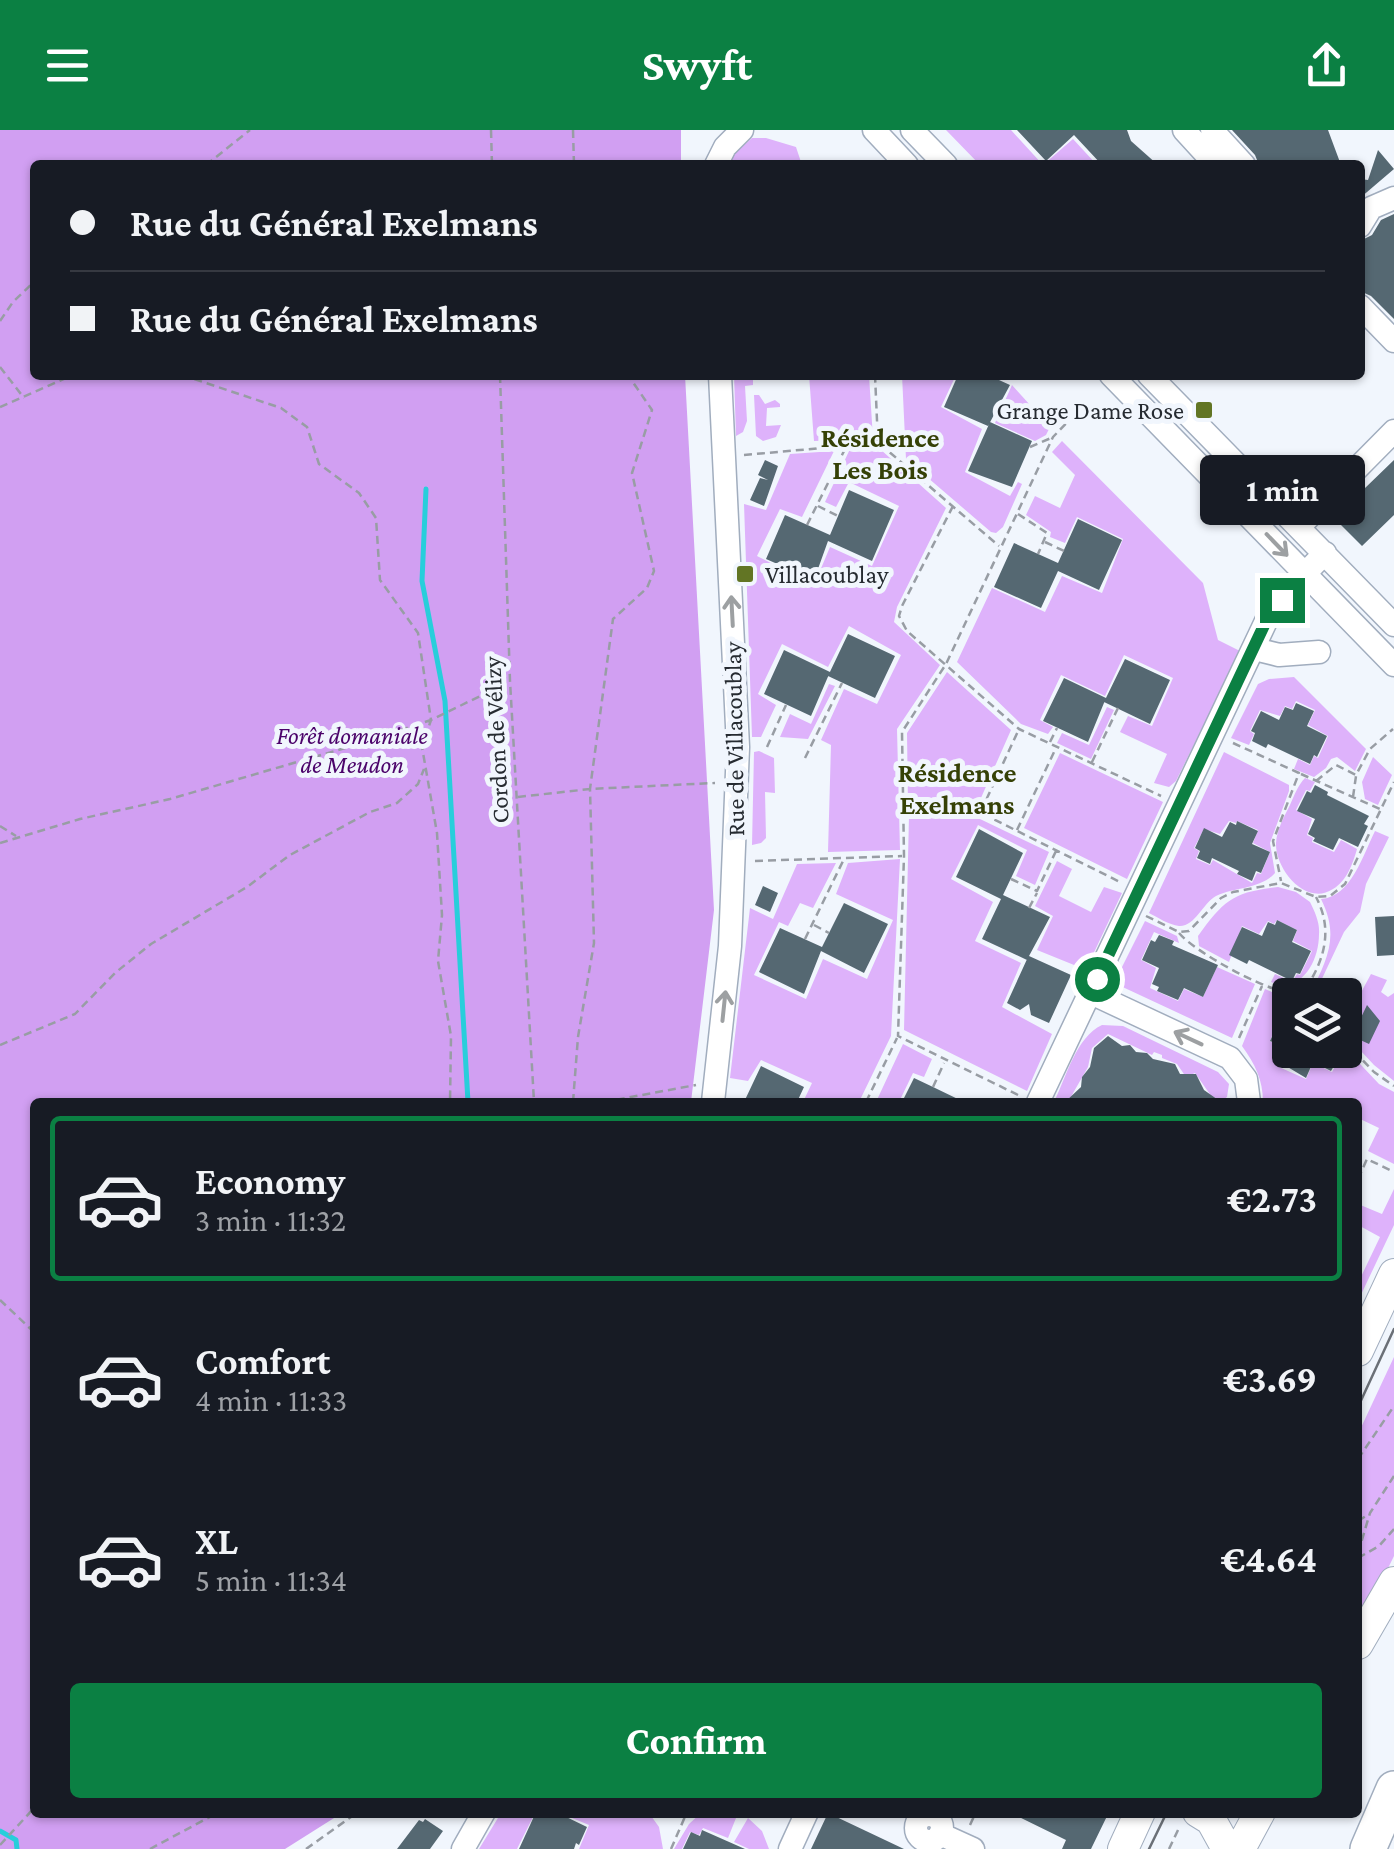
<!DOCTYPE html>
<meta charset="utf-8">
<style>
:root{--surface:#171b24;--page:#20242c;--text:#f1f3f6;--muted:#9ea1a6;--line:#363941;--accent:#0b8043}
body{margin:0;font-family:"Crimson Pro",serif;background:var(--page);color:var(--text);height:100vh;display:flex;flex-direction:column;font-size:38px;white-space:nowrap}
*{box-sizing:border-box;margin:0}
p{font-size:32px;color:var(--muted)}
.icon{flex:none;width:55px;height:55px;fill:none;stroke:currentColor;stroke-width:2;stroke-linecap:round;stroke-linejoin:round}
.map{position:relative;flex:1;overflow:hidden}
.drawer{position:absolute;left:30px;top:968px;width:1332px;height:720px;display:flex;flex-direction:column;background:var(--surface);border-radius:10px;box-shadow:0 2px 8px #0004}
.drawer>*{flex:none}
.banner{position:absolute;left:30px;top:30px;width:1335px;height:220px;border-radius:10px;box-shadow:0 2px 8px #0004;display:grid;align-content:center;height:220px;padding:0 40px;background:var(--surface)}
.fabs{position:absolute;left:1272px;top:848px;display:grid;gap:20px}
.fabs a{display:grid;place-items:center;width:90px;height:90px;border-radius:10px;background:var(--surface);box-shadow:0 2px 8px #0004;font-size:50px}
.end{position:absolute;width:45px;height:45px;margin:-22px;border:12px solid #0b8043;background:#fff;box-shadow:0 0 0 5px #fff}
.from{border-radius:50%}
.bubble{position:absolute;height:70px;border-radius:10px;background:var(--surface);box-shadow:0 2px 8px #0004;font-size:32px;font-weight:700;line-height:70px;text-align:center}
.banner b{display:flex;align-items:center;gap:35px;height:95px;font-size:38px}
.banner b+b{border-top:2px solid var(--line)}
.banner i{width:25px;height:25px;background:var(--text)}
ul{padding:18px 0 0;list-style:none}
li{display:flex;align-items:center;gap:30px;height:165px;margin:0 20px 15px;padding:0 20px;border:5px solid transparent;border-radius:10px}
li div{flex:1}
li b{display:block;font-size:38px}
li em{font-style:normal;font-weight:700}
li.on{border-color:var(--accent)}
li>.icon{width:90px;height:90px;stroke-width:1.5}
.action{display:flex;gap:20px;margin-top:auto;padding:20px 40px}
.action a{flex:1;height:115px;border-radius:10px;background:var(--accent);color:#fff;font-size:40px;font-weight:700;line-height:115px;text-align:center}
header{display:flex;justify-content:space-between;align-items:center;height:130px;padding:0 40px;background:var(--accent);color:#fff;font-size:45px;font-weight:700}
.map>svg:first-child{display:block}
.green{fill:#deb2fb;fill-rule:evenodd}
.forest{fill:#d19ff2}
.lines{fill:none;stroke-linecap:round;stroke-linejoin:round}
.stream{stroke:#28cedb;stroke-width:5}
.building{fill:#556872}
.minor-casing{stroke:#a1adbe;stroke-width:25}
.major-casing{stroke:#a1adbe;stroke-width:32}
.highway-casing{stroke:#a1adbe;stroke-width:38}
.path{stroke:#989da4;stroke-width:2.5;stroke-dasharray:8 5;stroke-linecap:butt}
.minor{stroke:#fff;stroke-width:22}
.major{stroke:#fff;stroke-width:30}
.highway{stroke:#fff;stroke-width:35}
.tram{stroke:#6b7077;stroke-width:2.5}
.oneway{stroke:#9da0a2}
.route{stroke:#0b8043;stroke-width:12}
.poi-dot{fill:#627524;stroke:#f1f6fd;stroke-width:4}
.labels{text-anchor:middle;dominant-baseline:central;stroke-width:10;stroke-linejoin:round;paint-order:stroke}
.poi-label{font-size:25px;fill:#262b31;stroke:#f1f6fd;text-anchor:end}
.park-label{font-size:25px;font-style:italic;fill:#4b036a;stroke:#f1f6fd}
.street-label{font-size:25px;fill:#262b31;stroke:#f1f6fd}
.neighbourhood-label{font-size:28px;font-weight:bold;fill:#354106;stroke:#f1f6fd}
</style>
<header><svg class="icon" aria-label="menu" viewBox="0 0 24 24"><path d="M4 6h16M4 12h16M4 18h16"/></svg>Swyft<svg class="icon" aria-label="share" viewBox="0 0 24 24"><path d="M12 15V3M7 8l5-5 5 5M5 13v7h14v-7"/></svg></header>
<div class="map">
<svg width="1394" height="1719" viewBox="0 0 1394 1719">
<rect width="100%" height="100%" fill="#f1f6fd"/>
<path class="green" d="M946,0h65l32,35 30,-26 24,26h-117z
M752,8h14l30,9 6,18h-73l6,-12z
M734,245h19v10l-8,1 2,35 -4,11 -7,4z
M809,245h60l4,64 -59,2z
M902,245h54l-15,32 41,22 -17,43 45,24 8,-14 4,2 -19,43 -7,6 -5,-1 -85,-73z
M1012,255l38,42 -4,8 -11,6 -40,-18z
M754,265h5l6,9 10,-4 5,4v3l-13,1 -1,18 15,-1 -5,12 -13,4 -7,-5z
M1062,311l141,142 15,57 22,11 -64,130 -7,6 -15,-4 13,-29 -47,-22 8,-16 24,10 21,-48 -49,-23 -19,41 -44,-21 -21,45 13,7 -5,7 -27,-10 -64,-62 35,-74 53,24 17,-36 40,17 21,-54 -46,-22 -12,26 -15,-6 1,-5 -25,-17 9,-19 25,12 15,-33 -23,-23z
M850,319h30l66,59 -49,99 -3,15 46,43 -43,64 3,121 -72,2 3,-107 -10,-5 23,-51 33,15 24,-49 -52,-29 -21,41 -46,-23 -24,50 18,11 -15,32h-9l-8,-233 22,6 24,-56 44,-3 -32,66 -22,-8 -23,47 57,29 16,-38 42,19 27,-60 -50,-24 -13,25 -11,-5z
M947,542l64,58 -34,77 -69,-1 -1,-73z
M1294,547l72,72 -11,22 -18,-14 -6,2 -5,9 -12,9 -20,-8 4,-10 12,6 4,-9 4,2 10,-22 -20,-11 7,-15 -19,-9 -4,8 -7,-3 -5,10 -20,-6 -10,21 4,3 -5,11 -18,-7 27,-54 11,-5z
M829,554l6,2 -27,53 -28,-2 10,-23 21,10z
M1107,577l7,3 -23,49 -34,-16 5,-10 27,12z
M759,621l15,7 1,35 -10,-1 1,46 -5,5 -9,2 2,-93z
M1224,622l65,33v6l-19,52 5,30c-14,16 -40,14 -59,23 -13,7 -21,31 -37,30 -10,-1 -22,-9 -30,-13zM1229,691l7,2 1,-2 21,9 -5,13 17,9 -9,22 -4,-1 -5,10 -39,-23 -3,5 -14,-6 3,-8 -5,-3 10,-19 16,5z
M1060,623l103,49 -36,77 -103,-51z
M1373,627l19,18 -14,30 -13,-6 -3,-17z
M1305,648l10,4 -5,9 -4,-1 -10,20 16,9 -5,16 6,3 -1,4 22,10 7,-12 16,9c-4,14 -10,32 -24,40 -27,18 -58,-20 -57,-46 1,-14 8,-26 14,-38 4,-9 8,-20 15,-27z
M909,686l71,3 69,33 -14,33 -19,-9 11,-26 -49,-25 -27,54 42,23 -18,39 46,22 -19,44 50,27 -25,57 -123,-61z
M1375,701l14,6 -23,47 -6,28 -16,20 -25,53 12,9 -21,1c17,-36 30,-58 11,-96 30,-2 42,-44 54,-68z
M900,729l-9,177 -32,66h-56l9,-19 -51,-23 -13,21 -18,-3 20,-170 23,11 24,-55 39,-1 -23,45 -13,-5 -12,23 -9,-4 -25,53 52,24 17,-40 44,20 26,-59 -57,-26 12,-31z
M1057,731l15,8 -13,27 32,16 13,-25 18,6 -33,70 -10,4 -42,-17 16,-34 -18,-10z
M1278,757l18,5 14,10c5,10 10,21 9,32 0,28 -18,60 -48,48l4,-8 17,8 5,-8 3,1 12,-24 -19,-10 4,-11 -20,-10 -3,4 -6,-3 -9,13 -17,-8 -13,36 -30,-16 -1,-10c26,-36 35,-44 80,-49z
M1145,791l32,15 2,7 -25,-11 -13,28 15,8 -6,20 28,13 6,-12 19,8 14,-30 38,17 -23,54 -118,-55z
M1371,844l16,6 -6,12 7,5 6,-4v88l-20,-16 -29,-31v-12z
M1265,859l25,11v13l-7,-3 -13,31 17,8 -8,18 27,12 7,-16 19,9 13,-24 34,36 15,8v72l-26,-13 11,-23 -21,-10v-16h-95c0,-22 -8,-38 -21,-56z
M1102,895l21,1 95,46 11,12 -2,13 -7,5 -6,-2 -19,-27 -9,4 -9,-13 -15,-6v-3l-8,-3 -2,3 -44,-21 -16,14 -4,19 -20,35h-14c12,-24 22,-65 48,-77z
M903,914l29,15 -8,18 -11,-4 -14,29h-23z
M1394,1059v36l-36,76v-18l22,-46 -22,-12v-21l24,10z
M1394,1227v199l-36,73v-195z
M702,1682l36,1 -10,25 -25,-10 -4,7 -9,-3 -8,17h-8l15,-25z
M501,1683h34l-18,36h-38z
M560,1683h89l10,14 4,22h-84l10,-24z
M748,1688l14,13 7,18h-20l-15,-7z"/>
<path class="forest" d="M0,0h681v35h-646v210h650l29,535 -23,192h-656v710l307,1 -57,36h-285z"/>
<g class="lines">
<path class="stream" d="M426,359l-4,92 23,120 23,401
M0,1701l16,9 1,9"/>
</g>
<path class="building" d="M1017,0h110l4,11 27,24h-56l-28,-30 -28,26z
M1232,0h96l13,35h-82l-4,-10z
M1378,20l16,19 -34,29v-19l8,1z
M1394,84v105l-23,-23 -11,-5v-50l12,-6 9,-15z
M958,245h30l22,10 -22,41 -44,-19z
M990,292l42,19 -20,46 -44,-16z
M765,330l13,6 -14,40 -14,-6 10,-22 8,2 -10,-5z
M1394,330v55l-32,31 -28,-28z
M849,360l45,20 -22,51 -44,-20 -14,39 -48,-21 19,-44 45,20z
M1078,389l44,21 -23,50 -41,-19 -17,37 -47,-21 20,-44 44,20z
M848,504l47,22 -20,42 -47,-22z
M784,520l46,22 -19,44 -47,-22z
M1125,529l45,21 -20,44 -46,-22z
M1064,548l42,20 -18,44 -45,-21z
M1296,573l18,8 -7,15 20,10 -10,21 -3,-2 -4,9 -42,-20 -2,4 -14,-7 3,-8 -4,-2 10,-20 18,9 6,-13 8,3z
M1315,655l13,7 -1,3 42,21 -5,8 4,2 -10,21 -19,-9 -6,12 -20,-9 2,-3 -7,-4 7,-15 -18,-8 10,-20 4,2z
M1237,691l21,10 -6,13 18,8 -9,21 -5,-2 -4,10 -15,-7 2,-3 -27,-13 -2,6 -13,-6 3,-7 -5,-3 9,-20 18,9 8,-15 6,3z
M979,699l44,24 -20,42 47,22 -21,39 42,19 -22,48 -18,-8 -2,-11 -9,6 -13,-7 21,-46 -1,3 -45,-21 19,-40 -45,-22z
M763,756l15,7 -8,19 -15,-7z
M844,773l44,21 -24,49 -43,-22 -17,43 -45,-22 21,-44 42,19z
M1394,786v39l-17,1 -2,-39z
M1277,790l20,10 -5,12 19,9 -11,23 -4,-1 -4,8 -43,-21 -2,4 -18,-9 13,-28 20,9 6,-14 7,3z
M1159,805l15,6 -2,4 46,20 -15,32 -19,-9 -6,12 -21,-9 2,-4 -7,-3 7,-16 -17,-8 9,-20 4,2z
M1367,875l13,16 -11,23 -13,-6 3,-9 -3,-1z
M1280,890l10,5v24l-20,-8z
M1108,906l14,10 8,-1 6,7 11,1 6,6 22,5 5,10h16l8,16 17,12h-156l16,-15 1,-10 8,-10 4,-19z
M1288,920h55l-12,21 -18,-9 -7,16 -25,-15z
M761,936l43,21 -7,15h-53z
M914,948l19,9 31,15h-62z
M536,1682h20l31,15 -8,18 -3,-2 -2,6h-55z
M1009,1682h100l-18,37h-29l4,-9z
M828,1683l76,36h-93z
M425,1689l18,12 -13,18h-33l22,-29 4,2z
M702,1700l43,19h-62l8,-17 9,4z"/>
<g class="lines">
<defs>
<path id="minor" d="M874,0l33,35
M912,0l34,35
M1184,0l32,35
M1212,0l32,35
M716,35l9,-18 17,-17
M1360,96l11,-18 23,-10
M1360,176l34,35
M1111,245l283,290
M1149,245l245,250
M1299,397l95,-96
M1255,519l24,6 40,-3
M1091,863l139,65 16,21 3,23
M713,972l17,-156 8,-199 -18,-372
M1038,972l230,-485 20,-26 37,-38
M916 1698a13 13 0 1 1 26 0a13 13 0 1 1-26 0Z
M940,1704l33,15
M463,1719l21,-37
M790,1719l17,-37"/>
<path id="major" d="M1358,1221l36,-77
M1358,1514l36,-62
M1198,1682l13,8 16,29
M1123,1719l17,-37
M1240,1719l20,-37"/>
<path id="highway" d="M1368,1719l26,-60"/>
</defs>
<use href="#minor" class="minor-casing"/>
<use href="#major" class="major-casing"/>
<use href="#highway" class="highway-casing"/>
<path class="path" d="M491,0l1,35
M573,0l1,35
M206,35l44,-35
M0,191l13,-19 22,-21
M0,237l24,31
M182,245l99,33 26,19 12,37 40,29 17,25 4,62 38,53 13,87 -9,27 15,86 5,82 -4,46 13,75 -1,66
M500,245l10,306 24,421
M0,277l73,-32
M880,314l119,102
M1030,317l21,-9
M744,325l134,-12 -3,-68
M818,376l20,10
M953,376l-51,100 -3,10 8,15 112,98 142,67
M1018,384l29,19 -9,21
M807,395l39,-78
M1045,412l19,9
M1050,612l7,-14
M1233,613l66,30 -26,68 8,40
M767,617l19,-42
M805,628l37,-75
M1092,632l26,-54
M1301,644l79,35
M1316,651l20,-16 20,10 14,-26 23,-20
M518,667l72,-8 125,-6
M1353,667l3,-21
M905,681l76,2 139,69
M981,681l38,-82
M0,696l16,10
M1017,700l39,-82
M0,713l80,-24 90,-20 182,-53 79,-26 76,-37
M755,731l147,-5
M1011,749l26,12 19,-40
M1029,778l8,-15
M1146,786l33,16 10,-1 32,-33 12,-6 48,-9 35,14 14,-1 15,-12 49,-102
M814,795l15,8
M1179,803c16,19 79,53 103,58 8,2 15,-1 24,-3 19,-29 27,-59 10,-91
M805,809l39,-80
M1239,908l23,-52
M1345,912l29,30 20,14
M0,915l75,-31 40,-41 36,-29 96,-57 43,-32 80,-43 27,-9 21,-19 6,-15
M933,957l11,-24
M1018,965l-120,-59 6,-180 -2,-124 44,-68 107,-227 30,-31
M573,972l5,-65 16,-94 -4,-154 23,-170 34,-31 7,-17 -22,-98 20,-63 -24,-35
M604,972l92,-17
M866,972l31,-64
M1358,1049l9,-20 27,13
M0,1170l35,33
M1358,1329l36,-53
M1358,1391l11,-7
M1358,1423l12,-40 24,-37
M1358,1428l21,-12 15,-17
M970,1695l6,-13
M0,1715l35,-38
M150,1719l69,-37
M306,1719l52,-37
M671,1719l16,-37
M1169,1719l10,-21"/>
<use href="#minor" class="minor"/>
<use href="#major" class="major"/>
<use href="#highway" class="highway"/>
<path class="tram" d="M1358,1277l36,-78
M1149,1719l18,-37"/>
</g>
<defs><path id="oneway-shaft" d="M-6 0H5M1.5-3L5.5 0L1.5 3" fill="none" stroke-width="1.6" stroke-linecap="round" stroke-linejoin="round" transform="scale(2.5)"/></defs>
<g class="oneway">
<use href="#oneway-shaft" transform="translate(1277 415) rotate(46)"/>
<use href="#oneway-shaft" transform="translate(732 481) rotate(-93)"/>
<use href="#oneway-shaft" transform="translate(724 876) rotate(-84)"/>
<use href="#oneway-shaft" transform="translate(1188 908) rotate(-155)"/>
</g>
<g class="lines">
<path class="route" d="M1097,849l171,-362 14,-17"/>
</g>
<g class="poi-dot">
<rect x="1194" y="270" width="20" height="20" rx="5"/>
<rect x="735" y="434" width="20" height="20" rx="5"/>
</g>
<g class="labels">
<g class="poi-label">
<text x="1184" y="280">Grange Dame Rose</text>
<text x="765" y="444" text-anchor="start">Villacoublay</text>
</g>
<g class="park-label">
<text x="352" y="605">Forêt domaniale<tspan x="352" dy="29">de Meudon</tspan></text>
</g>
<g class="street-label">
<text transform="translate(734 609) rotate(-91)">Rue de Villacoublay</text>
<text transform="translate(496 610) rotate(-93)">Cordon de Vélizy</text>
</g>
<g class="neighbourhood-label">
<text x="880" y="307">Résidence<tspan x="880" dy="32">Les Bois</tspan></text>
<text x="957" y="642">Résidence<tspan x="957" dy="32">Exelmans</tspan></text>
</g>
</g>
</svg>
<div class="fabs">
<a><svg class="icon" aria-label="layers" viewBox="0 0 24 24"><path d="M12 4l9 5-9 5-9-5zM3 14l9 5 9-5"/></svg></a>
</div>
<i class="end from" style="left:1097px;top:849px"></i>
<i class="end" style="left:1282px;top:470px"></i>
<div class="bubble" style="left:1200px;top:325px;width:165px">1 min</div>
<div class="banner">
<b><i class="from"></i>Rue du Général Exelmans</b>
<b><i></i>Rue du Général Exelmans</b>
</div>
<section class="drawer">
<ul>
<li class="on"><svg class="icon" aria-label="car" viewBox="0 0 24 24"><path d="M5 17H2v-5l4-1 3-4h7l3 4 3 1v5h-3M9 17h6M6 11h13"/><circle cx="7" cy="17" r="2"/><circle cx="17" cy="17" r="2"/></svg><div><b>Economy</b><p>3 min · 11:32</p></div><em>€2.73</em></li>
<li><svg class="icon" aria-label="car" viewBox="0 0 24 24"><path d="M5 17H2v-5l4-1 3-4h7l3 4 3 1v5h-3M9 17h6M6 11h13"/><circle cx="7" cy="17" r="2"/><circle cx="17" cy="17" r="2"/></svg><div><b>Comfort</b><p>4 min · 11:33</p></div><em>€3.69</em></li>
<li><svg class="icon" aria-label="car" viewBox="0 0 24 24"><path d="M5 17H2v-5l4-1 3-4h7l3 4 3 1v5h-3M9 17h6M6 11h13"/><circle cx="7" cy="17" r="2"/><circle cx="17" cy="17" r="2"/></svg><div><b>XL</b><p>5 min · 11:34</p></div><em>€4.64</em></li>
</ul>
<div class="action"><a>Confirm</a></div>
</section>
</div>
